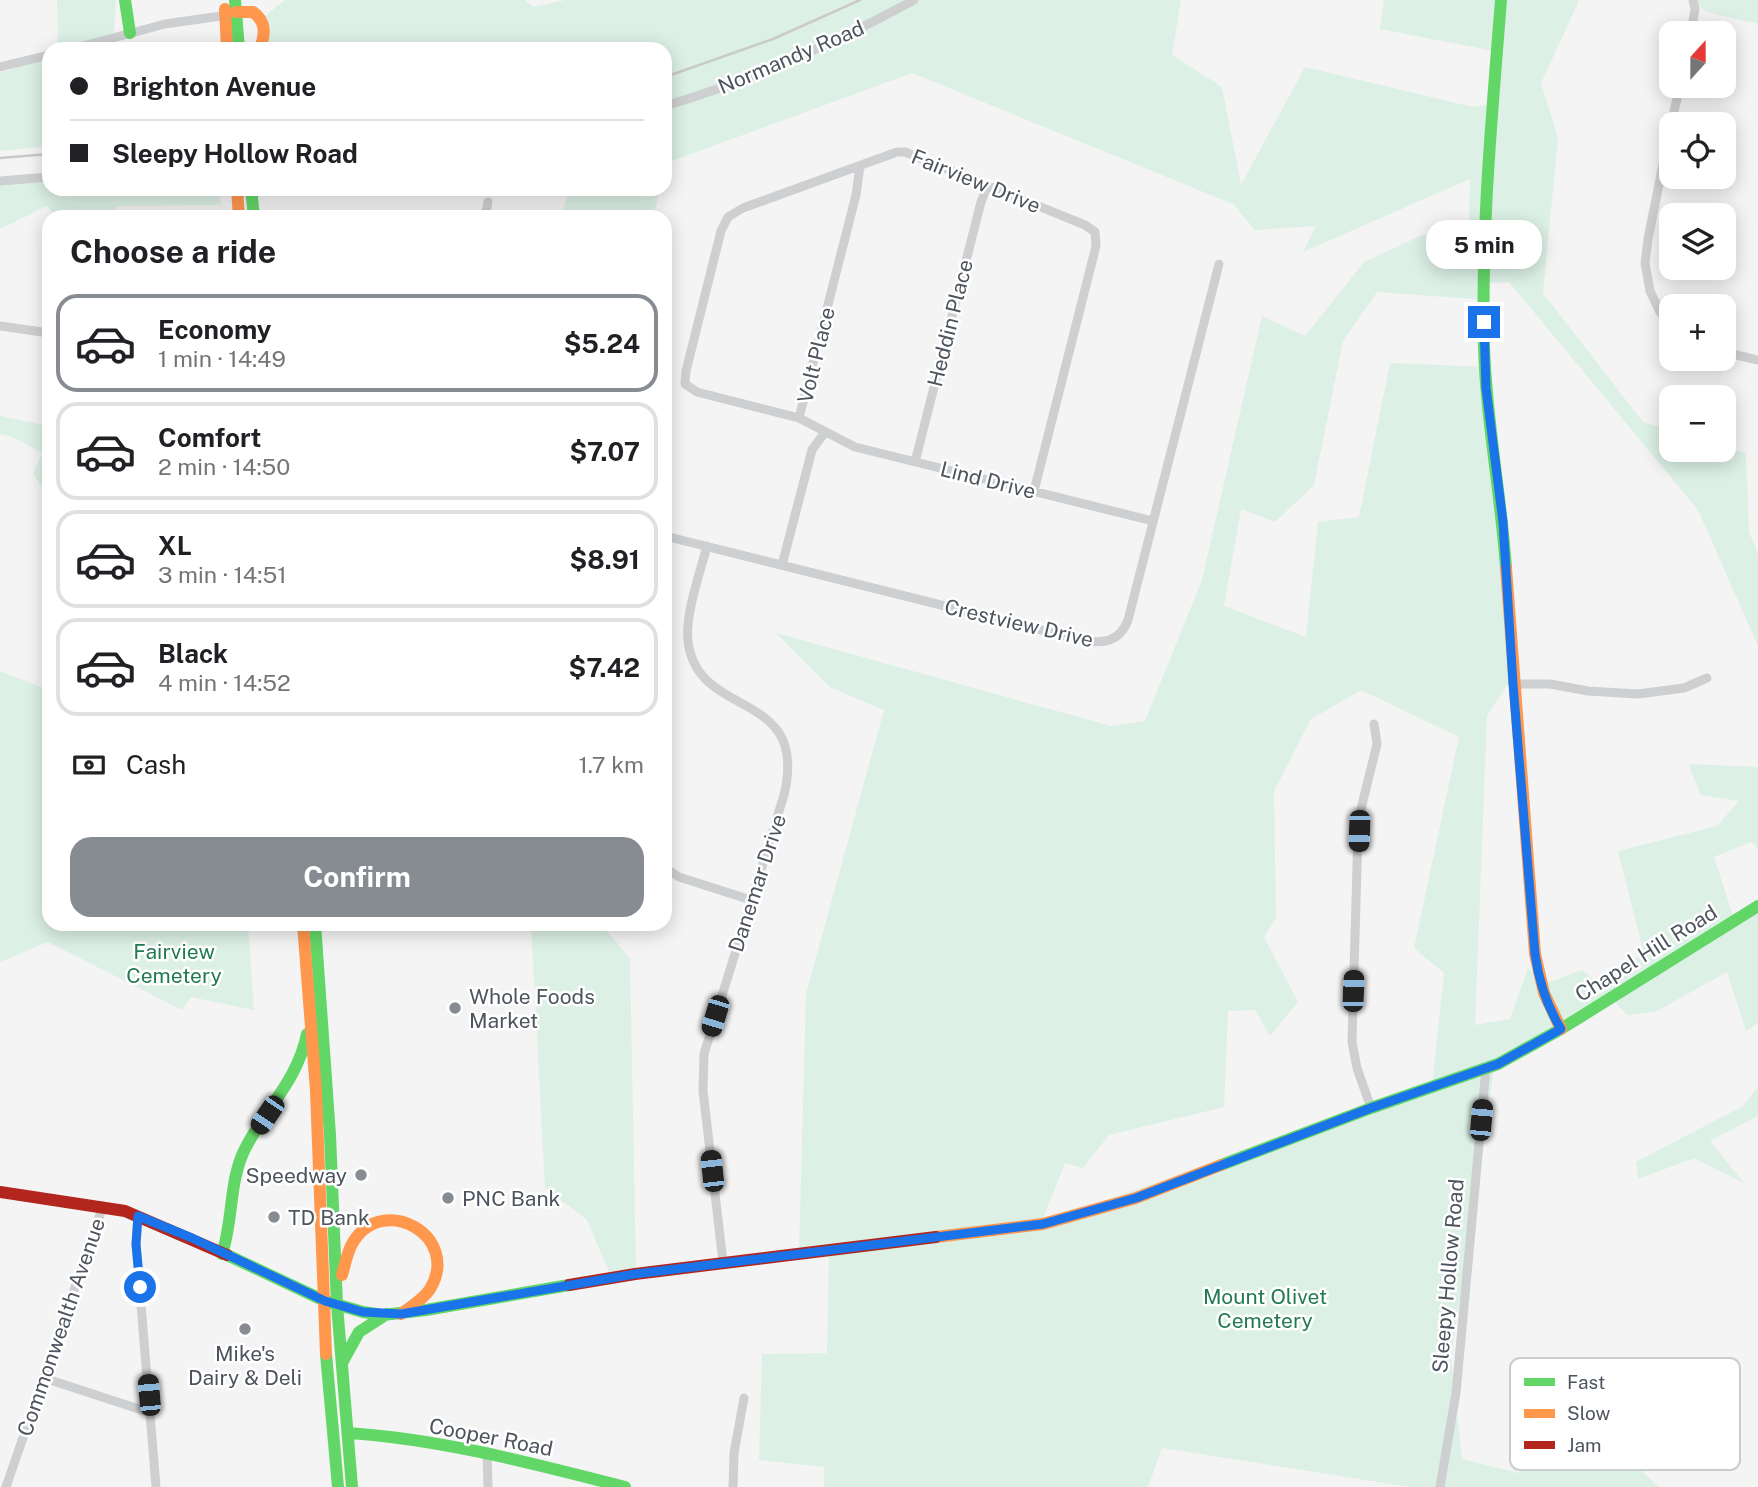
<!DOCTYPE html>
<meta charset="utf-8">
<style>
:root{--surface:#fff;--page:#f2f2f2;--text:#202124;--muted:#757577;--line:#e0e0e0;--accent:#878c92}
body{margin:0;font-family:"Public Sans",sans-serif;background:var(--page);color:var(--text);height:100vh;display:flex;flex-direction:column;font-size:26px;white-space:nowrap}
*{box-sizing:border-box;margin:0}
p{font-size:23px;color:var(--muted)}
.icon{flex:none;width:38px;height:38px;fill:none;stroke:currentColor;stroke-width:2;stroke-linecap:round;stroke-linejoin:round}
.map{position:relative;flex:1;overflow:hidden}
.side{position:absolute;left:42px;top:210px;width:630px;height:721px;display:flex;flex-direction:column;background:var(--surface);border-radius:21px;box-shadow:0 4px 18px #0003}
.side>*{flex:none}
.hud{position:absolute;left:42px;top:42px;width:630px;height:154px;border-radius:21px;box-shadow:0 4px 18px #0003;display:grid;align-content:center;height:154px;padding:0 28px;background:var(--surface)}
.needle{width:46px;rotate:21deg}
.controls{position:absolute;left:1659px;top:21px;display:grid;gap:14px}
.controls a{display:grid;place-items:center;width:77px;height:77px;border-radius:14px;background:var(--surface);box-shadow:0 4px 18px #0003;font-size:35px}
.end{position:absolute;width:32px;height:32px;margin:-16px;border:9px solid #1a73e8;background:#fff;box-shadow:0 0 0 4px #fff}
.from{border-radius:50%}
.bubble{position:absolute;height:49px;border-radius:21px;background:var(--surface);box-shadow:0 4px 18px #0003;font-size:23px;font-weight:700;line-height:49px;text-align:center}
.car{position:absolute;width:21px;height:42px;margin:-21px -10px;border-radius:9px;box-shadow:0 0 5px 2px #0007;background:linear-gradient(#222 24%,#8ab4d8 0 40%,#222 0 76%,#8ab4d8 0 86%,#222 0)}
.hud b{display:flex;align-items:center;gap:24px;height:66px;font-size:26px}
.hud b+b{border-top:2px solid var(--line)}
.hud i{width:18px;height:18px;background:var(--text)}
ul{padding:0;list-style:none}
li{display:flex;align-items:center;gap:21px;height:98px;margin:0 14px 10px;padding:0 14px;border:4px solid var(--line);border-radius:21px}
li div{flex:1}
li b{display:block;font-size:26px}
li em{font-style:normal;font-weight:700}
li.current{border-color:var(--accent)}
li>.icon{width:63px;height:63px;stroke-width:1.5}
h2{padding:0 28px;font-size:32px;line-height:84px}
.pay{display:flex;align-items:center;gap:18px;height:77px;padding:0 28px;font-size:26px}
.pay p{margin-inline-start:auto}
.button{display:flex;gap:14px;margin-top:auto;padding:14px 28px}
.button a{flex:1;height:80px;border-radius:21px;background:var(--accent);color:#fff;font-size:28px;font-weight:700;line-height:80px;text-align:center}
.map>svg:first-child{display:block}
.green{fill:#dcf0e5;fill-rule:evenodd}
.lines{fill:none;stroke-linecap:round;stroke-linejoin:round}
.street{stroke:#cecfd1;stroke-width:9}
.fast{stroke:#63d668;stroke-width:12}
.slow{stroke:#ff974d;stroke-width:12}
.jam{stroke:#b3261e;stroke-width:12}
.rail{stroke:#c9cacb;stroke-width:2.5}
.route{stroke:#1a73e8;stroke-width:9}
.poi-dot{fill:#878c92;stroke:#fff;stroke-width:2.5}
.labels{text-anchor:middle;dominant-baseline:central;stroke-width:5;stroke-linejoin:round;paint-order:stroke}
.street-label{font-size:21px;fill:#4d545e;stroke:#fff}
.park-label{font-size:21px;fill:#237a56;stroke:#fff}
.poi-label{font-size:21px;fill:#4d545e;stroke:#fff;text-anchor:start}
.key{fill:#fff;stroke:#cacccf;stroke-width:2}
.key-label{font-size:19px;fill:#4d545e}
</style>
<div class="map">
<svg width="1758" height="1487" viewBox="0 0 1758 1487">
<rect width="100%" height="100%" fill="#f4f4f4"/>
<path class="green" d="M57,0h59l-3,47 4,2h-59z
M285,0h240l8,7 32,-7h616l-9,55 50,32 19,98 64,-118 168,40 17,-3 4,-53 -114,-22 4,-29h193l1,3 -37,80 17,55 -15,155 100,129 28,9v19h53v-3l22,6 3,79 9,22v92l-60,-136 -189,-228 -23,1v17l-109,-8 -34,49 -29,144 -39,37 -34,-13 -17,97 82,31 12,-115 41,-5 31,-154 96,4 27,309 -26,40 -12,309 35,-6 18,-51 16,16 38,-14 12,10 50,-26 -26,-103 99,-25 22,-25 -38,-6 -13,-31 70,3v82l-7,-7 -37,15 21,65 23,-9v110l-12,8 -19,-59 -72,40 -28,3 -15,-16 -117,62 -44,297 11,101 56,14 20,-12 66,3 21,-105 11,11 -4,92 27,25h-249l-248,-39 -14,39h-324v-20l-65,-7 3,-106 65,-1 2,-102 -30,2 7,-259 78,-284 -54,-23 -54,-54 335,93 34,-5 57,-141 60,-264 43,20 59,-74 58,-27 47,3 1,-59 -167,73 13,-26 -61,4 -22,-26 -321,-131 -240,88 -7,-5v-107h-405l5,-33zM1361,690l98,47 -45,211 30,25 -12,113 -391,137 24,-60 18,5 26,-33 115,-28 4,-96 27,-1 15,26 28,-34 -34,-65 12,-19 -2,-127 37,-72z
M1690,0h68v24l-51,-12z
M49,57v89l-49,5v-78z
M49,180v9h170l2,16 -103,1 -8,11h-53l-10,-11 -47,23v-45z
M568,189h92l-7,28h-91z
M0,416l49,10v73l-16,-26 9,-20 -29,-16 -13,-3z
M0,671l49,19v234h199l6,86 -63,-13 -9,13 -134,-68 -48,20z
M531,924h70l29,34 6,315 -25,4 -24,-57 -42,-32z
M1758,1086v30l-48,25 34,42 -50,-25 -56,21 -2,-17 107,-56z"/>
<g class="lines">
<path class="street" d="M1691,33l4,-24 -2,-9
M72,49l93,-25 63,-9
M0,67l49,-12
M665,106c87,-26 169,-62 249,-106
M1671,124l9,-38
M1671,125l-23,114 -3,24 5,28 10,21 11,14
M0,181l49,-4
M485,217l3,-15
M0,326l49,7
M1724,352l34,8
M799,418l57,-223 4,-29
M915,462l66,-260 7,-17
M1034,491l62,-245 -1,-14 -10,-7 -180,-73h-8l-154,56 -15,9 -7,14 -35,140 -1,13 12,8 102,26 56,29 298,74
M665,536l416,104c21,4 38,3 47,-20l91,-356
M707,546c-7,27 -22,68 -19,95 9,80 122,46 96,154l-80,259 -1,37 20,171
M782,565l30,-115 13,-18
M1513,684h37l38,7 50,3 46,-6 23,-10
M665,868l14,9 72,23
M1371,1108l-14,-40 -5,-26 6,-211 3,-22 16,-65 -3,-20
M138,1216l-2,28 20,243
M44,1378l107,35
M487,1454l1,33
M6,1487l97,-281
M733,1487l1,-34 10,-55
M1440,1487l16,-94 30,-325"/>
<path class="fast" d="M125,0l5,33
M235,0l4,49
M1501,0c-9,115 -20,230 -17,346 2,74 17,148 22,222
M251,189l3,28
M315,924l15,211 7,170 15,182
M1221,1165l150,-57 127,-44 63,-35 197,-123
M222,1254c11,-33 7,-69 21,-101 20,-43 54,-70 64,-119
M227,1255l98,46 38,11 20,3 43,-5 143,-25
M326,1354l12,133
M343,1361l16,-29 28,-18
M348,1433c93,6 187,31 277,54"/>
<path class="slow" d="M225,9l2,40
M236,12h17c14,10 12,22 7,37
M237,189l2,28
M1506,568l29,386 9,39 17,36
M303,924l13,167 10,263
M936,1237l107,-13 93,-26 85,-33
M342,1275c3,-10 5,-22 10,-31 30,-53 110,-8 78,45 -7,11 -20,18 -29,25"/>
<path class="jam" d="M0,1192l125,19 102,44
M569,1285l66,-11 301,-37"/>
<path class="rail" d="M665,77l108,-38 87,-39
M0,158l49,-4"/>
</g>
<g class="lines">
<path class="route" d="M140,1287l-4,-43 2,-28 54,22 133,63 38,11 38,2 234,-40 408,-50 93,-26 235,-90 127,-44 63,-35c-15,-24 -22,-47 -26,-75l-22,-270 -10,-162 -17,-134 -2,-66"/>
</g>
<g class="poi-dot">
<circle cx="455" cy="1008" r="7"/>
<circle cx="361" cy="1175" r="7"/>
<circle cx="448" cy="1198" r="7"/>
<circle cx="274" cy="1217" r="7"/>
<circle cx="245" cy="1329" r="7"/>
</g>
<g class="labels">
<g class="street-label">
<text transform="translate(791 57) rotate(-23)">Normandy Road</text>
<text transform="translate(976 181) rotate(22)">Fairview Drive</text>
<text transform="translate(950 323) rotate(-76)">Heddin Place</text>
<text transform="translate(816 355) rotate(-76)">Volt Place</text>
<text transform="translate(988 480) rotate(14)">Lind Drive</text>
<text transform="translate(1019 623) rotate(13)">Crestview Drive</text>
<text transform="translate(757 883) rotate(-72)">Danemar Drive</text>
<text transform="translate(1646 953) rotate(-32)">Chapel Hill Road</text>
<text transform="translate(1448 1276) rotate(-85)">Sleepy Hollow Road</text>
<text transform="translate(61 1327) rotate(-71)">Commonwealth Avenue</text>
<text transform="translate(491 1437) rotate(11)">Cooper Road</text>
</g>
<g class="park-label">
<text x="174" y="951">Fairview<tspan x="174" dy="24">Cemetery</tspan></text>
<text x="1265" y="1296">Mount Olivet<tspan x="1265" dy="24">Cemetery</tspan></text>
</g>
<g class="poi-label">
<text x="469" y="996">Whole Foods<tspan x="469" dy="24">Market</tspan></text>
<text x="347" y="1175" text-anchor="end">Speedway</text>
<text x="462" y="1198">PNC Bank</text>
<text x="288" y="1217">TD Bank</text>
<text x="245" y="1353" text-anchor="middle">Mike's<tspan x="245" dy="24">Dairy &amp; Deli</tspan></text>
</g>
</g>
<rect x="1510" y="1358" width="230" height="112" rx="10" class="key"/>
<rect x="1524" y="1378" width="31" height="8" fill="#63d668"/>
<rect x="1524" y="1409" width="31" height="9" fill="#ff974d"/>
<rect x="1524" y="1441" width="31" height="8" fill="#b3261e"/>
<g class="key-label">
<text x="1567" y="1389">Fast</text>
<text x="1567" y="1420">Slow</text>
<text x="1567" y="1452">Jam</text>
</g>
</svg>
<div class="controls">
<a><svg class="needle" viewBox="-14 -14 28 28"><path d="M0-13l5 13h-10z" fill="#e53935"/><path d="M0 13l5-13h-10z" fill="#757577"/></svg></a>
<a><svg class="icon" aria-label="locate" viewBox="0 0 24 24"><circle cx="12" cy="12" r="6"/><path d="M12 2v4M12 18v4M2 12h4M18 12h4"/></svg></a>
<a><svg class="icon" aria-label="layers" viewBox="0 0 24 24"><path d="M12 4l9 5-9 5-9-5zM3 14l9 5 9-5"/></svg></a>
<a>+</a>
<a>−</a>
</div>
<i class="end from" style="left:140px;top:1287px"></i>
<i class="end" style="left:1484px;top:322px"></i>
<div class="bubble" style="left:1426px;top:220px;width:116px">5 min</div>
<i class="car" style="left:1359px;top:831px;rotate:182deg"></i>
<i class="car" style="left:1353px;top:991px;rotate:2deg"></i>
<i class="car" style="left:715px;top:1016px;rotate:197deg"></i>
<i class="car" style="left:267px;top:1115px;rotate:214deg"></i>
<i class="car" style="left:1481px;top:1120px;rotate:5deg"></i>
<i class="car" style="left:712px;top:1171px;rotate:354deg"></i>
<i class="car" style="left:149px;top:1395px;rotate:355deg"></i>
<div class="hud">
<b><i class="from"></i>Brighton Avenue</b>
<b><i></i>Sleepy Hollow Road</b>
</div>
<section class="side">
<h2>Choose a ride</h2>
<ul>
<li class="current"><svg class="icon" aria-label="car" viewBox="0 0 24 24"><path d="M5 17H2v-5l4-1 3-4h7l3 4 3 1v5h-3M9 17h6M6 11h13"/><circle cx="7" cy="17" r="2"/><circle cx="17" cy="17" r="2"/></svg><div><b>Economy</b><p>1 min · 14:49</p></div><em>$5.24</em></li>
<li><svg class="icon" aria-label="car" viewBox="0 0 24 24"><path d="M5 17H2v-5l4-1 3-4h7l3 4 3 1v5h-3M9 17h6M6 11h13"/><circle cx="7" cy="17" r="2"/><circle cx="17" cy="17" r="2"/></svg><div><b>Comfort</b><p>2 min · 14:50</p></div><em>$7.07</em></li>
<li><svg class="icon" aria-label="car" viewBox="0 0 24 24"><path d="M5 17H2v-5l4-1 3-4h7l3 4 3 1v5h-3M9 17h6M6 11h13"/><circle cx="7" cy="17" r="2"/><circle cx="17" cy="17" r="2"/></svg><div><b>XL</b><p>3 min · 14:51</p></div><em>$8.91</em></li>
<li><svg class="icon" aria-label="car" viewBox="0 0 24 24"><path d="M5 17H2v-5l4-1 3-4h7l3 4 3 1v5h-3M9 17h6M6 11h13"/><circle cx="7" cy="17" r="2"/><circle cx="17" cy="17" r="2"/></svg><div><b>Black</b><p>4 min · 14:52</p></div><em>$7.42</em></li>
</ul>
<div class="pay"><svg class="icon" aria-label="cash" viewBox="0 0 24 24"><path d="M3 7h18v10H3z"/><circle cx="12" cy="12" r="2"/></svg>Cash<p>1.7 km</p></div>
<div class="button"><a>Confirm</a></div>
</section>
</div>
